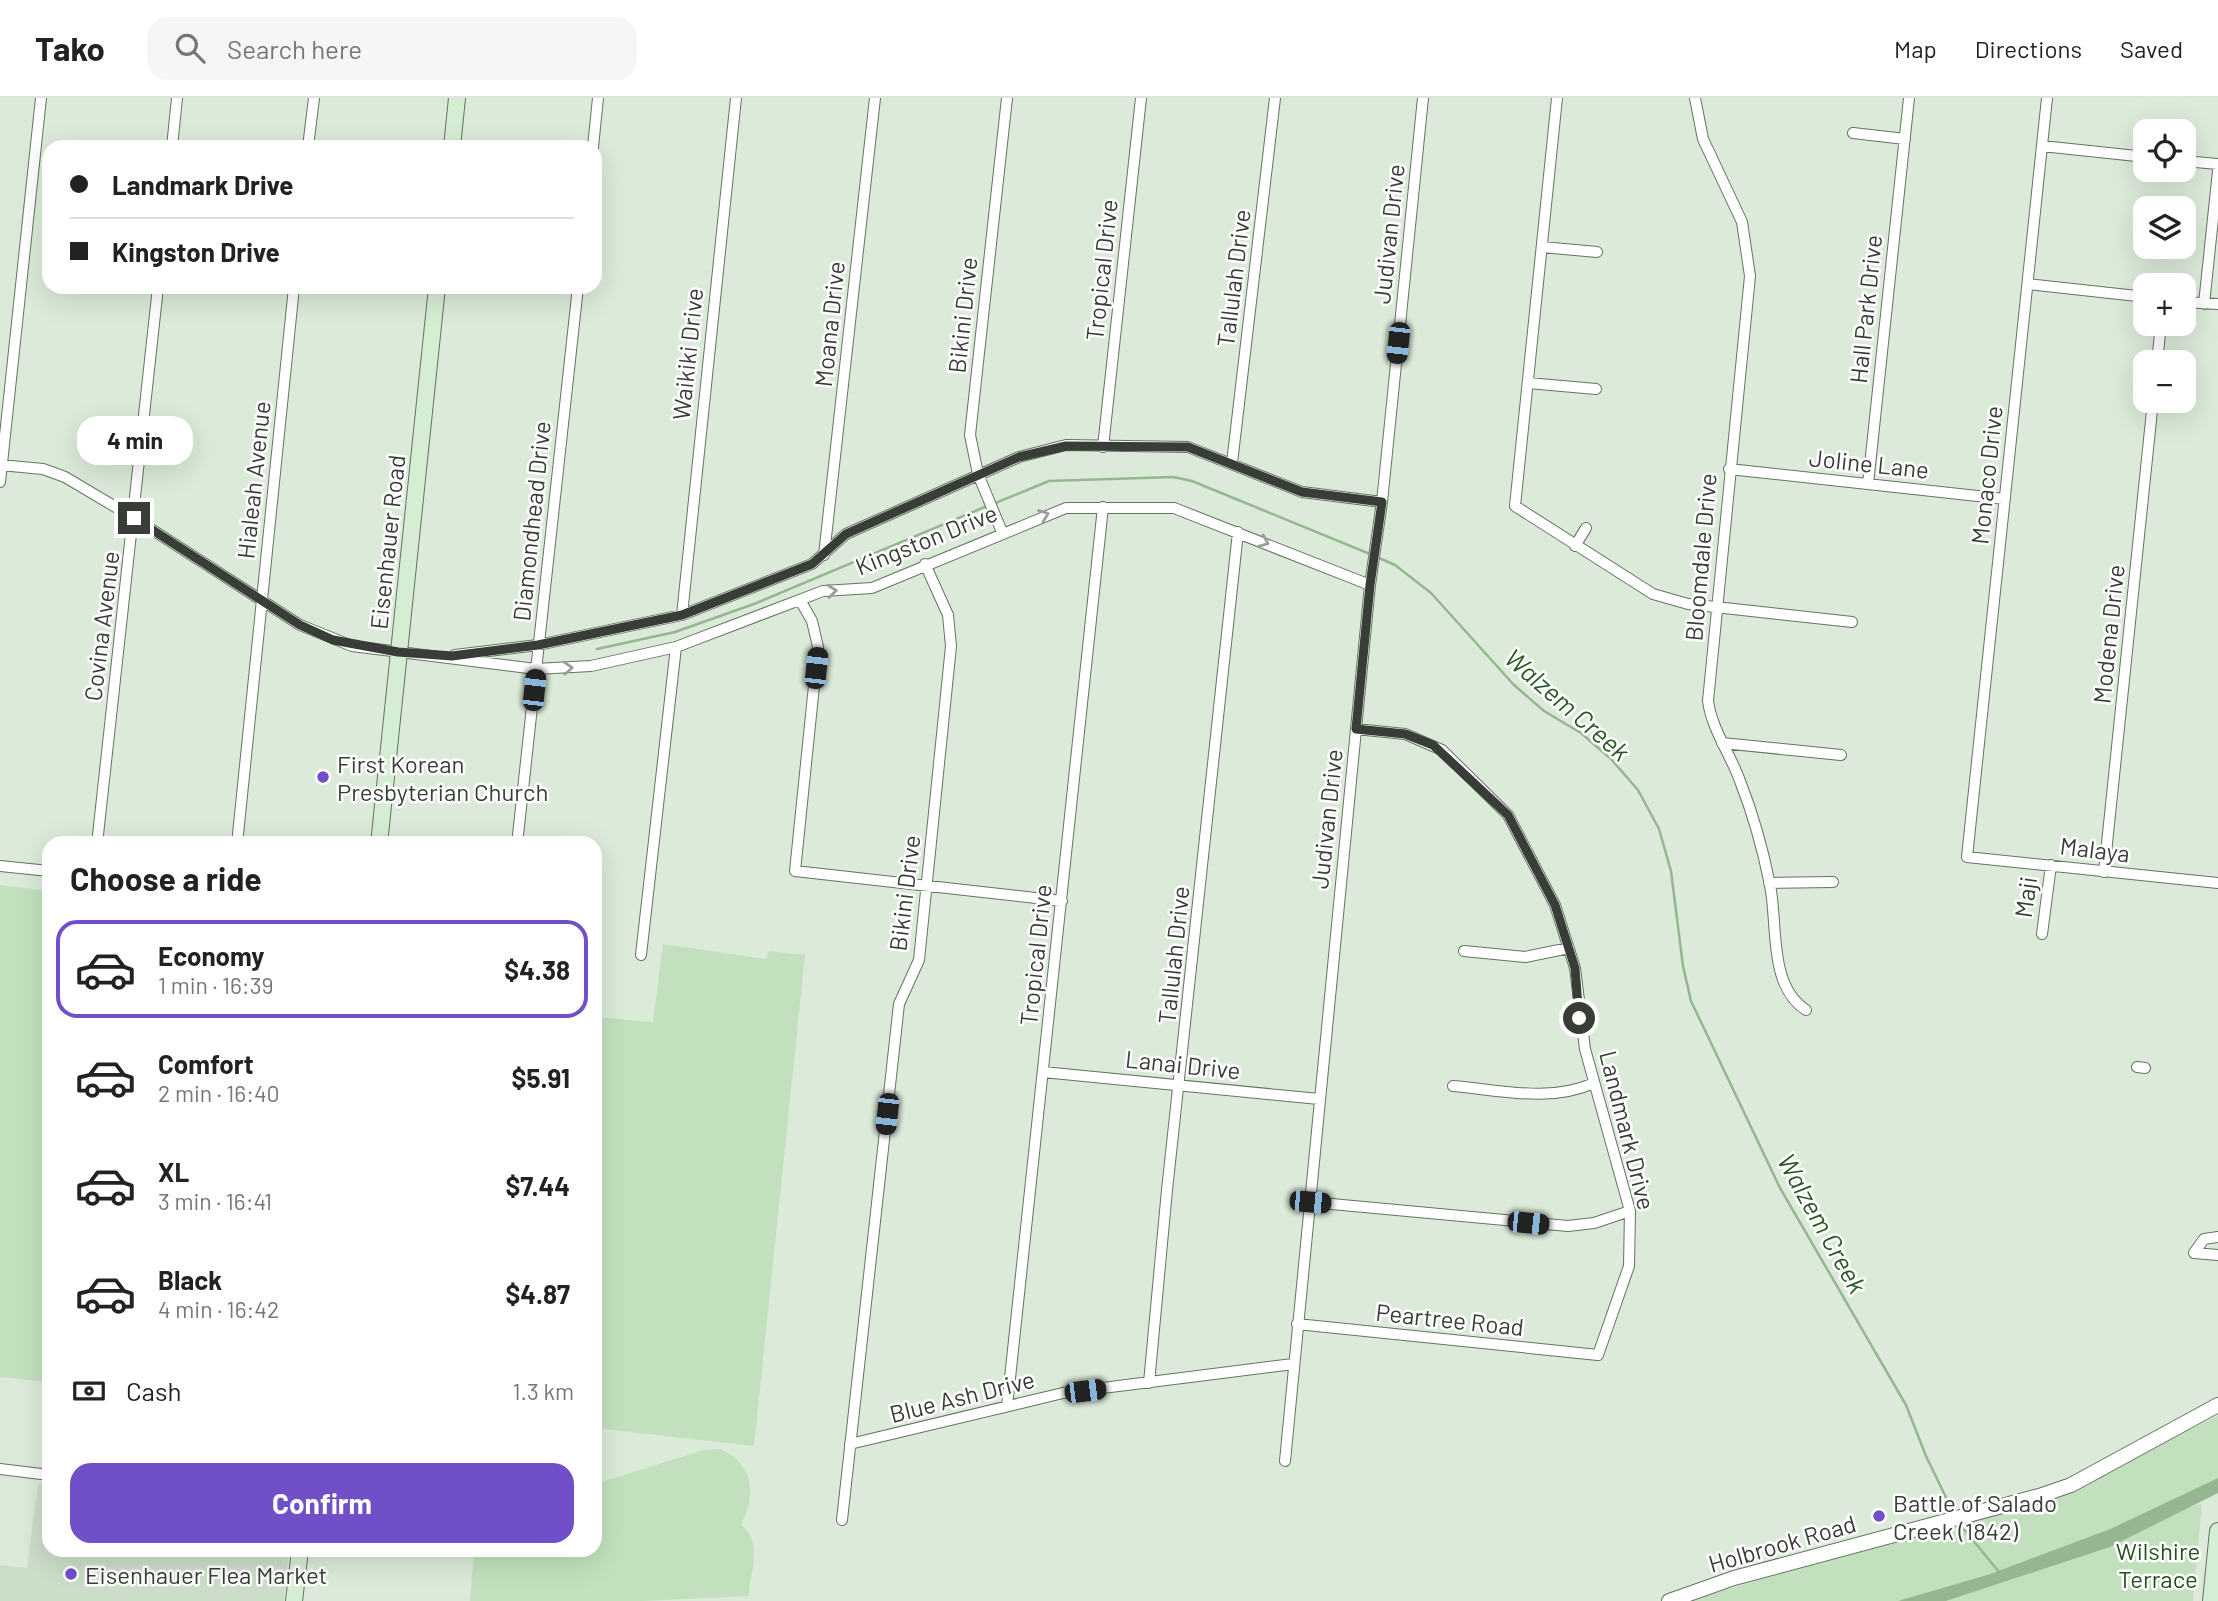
<!DOCTYPE html>
<meta charset="utf-8">
<style>
:root{--surface:#fff;--page:#f6f6f6;--text:#222;--muted:#767676;--line:#e0e0e0;--accent:#704fc8}
body{margin:0;font-family:Barlow,sans-serif;background:var(--page);color:var(--text);height:100vh;display:flex;flex-direction:column;font-size:26px;white-space:nowrap}
*{box-sizing:border-box;margin:0}
p{font-size:23px;color:var(--muted)}
.icon{flex:none;width:38px;height:38px;fill:none;stroke:currentColor;stroke-width:2;stroke-linecap:round;stroke-linejoin:round}
.map{position:relative;flex:1;overflow:hidden}
.drawer{position:absolute;left:42px;top:738px;width:560px;height:721px;display:flex;flex-direction:column;background:var(--surface);border-radius:21px;box-shadow:0 7px 28px #0002}
.drawer>*{flex:none}
.top-card{position:absolute;left:42px;top:42px;width:560px;height:154px;border-radius:21px;box-shadow:0 7px 28px #0002;display:grid;align-content:center;height:154px;padding:0 28px;background:var(--surface)}
.controls{position:absolute;left:2133px;top:21px;display:grid;gap:14px}
.controls a{display:grid;place-items:center;width:63px;height:63px;border-radius:14px;background:var(--surface);box-shadow:0 7px 28px #0002;font-size:35px}
.end{position:absolute;width:32px;height:32px;margin:-16px;border:9px solid #383e37;background:#fff;box-shadow:0 0 0 4px #fff}
.from{border-radius:50%}
.bubble{position:absolute;height:49px;border-radius:21px;background:var(--surface);box-shadow:0 7px 28px #0002;font-size:23px;font-weight:700;line-height:49px;text-align:center}
.car{position:absolute;width:21px;height:42px;margin:-21px -10px;border-radius:9px;box-shadow:0 0 5px 2px #0007;background:linear-gradient(#222 24%,#8ab4d8 0 40%,#222 0 76%,#8ab4d8 0 86%,#222 0)}
.top-card b{display:flex;align-items:center;gap:24px;height:66px;font-size:26px}
.top-card b+b{border-top:2px solid var(--line)}
.top-card i{width:18px;height:18px;background:var(--text)}
ul{padding:0;list-style:none}
li{display:flex;align-items:center;gap:21px;height:98px;margin:0 14px 10px;padding:0 14px;border:4px solid transparent;border-radius:21px}
li div{flex:1}
li b{display:block;font-size:26px}
li em{font-style:normal;font-weight:700}
li.active{border-color:var(--accent)}
li>.icon{width:63px;height:63px;stroke-width:1.5}
h2{padding:0 28px;font-size:32px;line-height:84px}
.pay{display:flex;align-items:center;gap:18px;height:77px;padding:0 28px;font-size:26px}
.pay p{margin-inline-start:auto}
.button{display:flex;gap:14px;margin-top:auto;padding:14px 28px}
.button a{flex:1;height:80px;border-radius:21px;background:var(--accent);color:#fff;font-size:28px;font-weight:700;line-height:80px;text-align:center}
header{display:flex;align-items:center;gap:42px;box-sizing:border-box;height:98px;padding:0 35px;background:var(--surface);border-bottom:2px solid var(--line)}
header strong{font-size:33px}
nav{display:flex;gap:38px;margin-inline-start:auto;font-size:24px}
.search{width:490px;height:63px;background:var(--page);display:flex;align-items:center;gap:18px;box-sizing:border-box;padding:0 24px;border-radius:21px;color:var(--muted);font-size:26px}
.map>svg:first-child{display:block}
.built{fill:#cbdec8}
.green{fill:#c2e0be}
.water{fill:#95b790}
.lines{fill:none;stroke-linecap:round;stroke-linejoin:round}
.stream{stroke:#95b790;stroke-width:2.5}
.minor-casing{stroke:#657363;stroke-width:12}
.tertiary-casing{stroke:#657363;stroke-width:16}
.secondary-casing{stroke:#657363;stroke-width:18}
.minor{stroke:#fff;stroke-width:10}
.tertiary{stroke:#fff;stroke-width:14}
.secondary{stroke:#d5edd2;stroke-width:16}
.oneway{stroke:#9c9e9b}
.route{stroke:#383e37;stroke-width:9}
.poi-dot{fill:#704fc8;stroke:#fff;stroke-width:2.5}
.labels{text-anchor:middle;dominant-baseline:central;stroke-width:5;stroke-linejoin:round;paint-order:stroke}
.street-label{font-size:24px;fill:#383e37;stroke:#fff}
.poi-label{font-size:24px;fill:#383e37;stroke:#fff;text-anchor:start}
.park-label{font-size:24px;fill:#23511d;stroke:#fff}
.water-label{font-size:26px;font-style:italic;fill:#2a5925;stroke:#fff}
</style>
<header>
<strong>Tako</strong>
<div class="search"><svg class="icon" aria-label="search" viewBox="0 0 24 24"><circle cx="10" cy="10" r="6"/><path d="M15 15l6 6"/></svg>Search here</div>
<nav><a>Map</a><a>Directions</a><a>Saved</a></nav>
</header>
<div class="map">
<svg width="2218" height="1503" viewBox="0 0 2218 1503">
<rect width="100%" height="100%" fill="#dbead9"/>
<path class="built" d="M38,1385l11,2v65l240,1 -5,50h-284v-36l27,3z"/>
<path class="green" d="M0,787l49,6v491l-49,-5z
M663,846l103,15 3,-8 36,4 -51,491 -159,-18v-411l58,5z
M2218,1318v62l-108,51 -120,45 -92,27h-209l157,-47 183,-48z
M721,1351c34,18 35,44 20,76 22,16 10,46 7,71l-104,5h-174l4,-50 121,-1v-66l109,-34z
M2202,1405l-9,98h-247l164,-54 69,-36z"/>
<path class="water" d="M2218,1380v15l-108,54 -164,54h-48l92,-27 120,-45z"/>
<g class="lines">
<path class="stream" d="M993,406l56,-23 124,-4 19,4 178,73
M1379,460l16,7 36,28 83,92 30,26 37,22 30,26 27,31 21,39 12,42 12,95 8,35 89,187 126,217 20,51 28,58
M597,551l78,-17 79,-28 233,-98
M1959,1425l40,49"/>
<defs>
<path id="minor" d="M1557,0l-42,408 138,88 35,10 164,18
M1695,0l8,41 39,83 8,54 -42,425c4,29 22,52 32,80 13,33 23,69 30,104 8,38 -2,101 36,125
M2047,0l-80,759 251,26
M1853,35l52,6
M2042,48l104,11
M172,49l5,-49
M308,49l6,-49
M593,49l5,-49
M2184,63l34,3
M1542,149l55,5
M2028,186l118,13
M2184,204l34,2
M2204,206l14,-133
M2157,264l4,-38
M1528,285l68,6
M1103,349l38,-349
M1232,365l43,-365
M0,367l43,4 22,8 69,41 166,107 52,21 184,23 55,-3 85,-19 147,-56 49,-3 194,-80h108l196,77
M1729,371l276,30
M0,384l41,-384
M1868,386l41,-386
M1002,434l-24,-58 -8,-39 37,-337
M1575,448l11,-18
M824,457l51,-457
M800,502l12,21 6,26 -23,224 267,30
M682,517l54,-517
M455,557l83,-10 144,-30 130,-51 34,-30 173,-77 47,-12 122,2 114,45 80,10
M1722,645l119,12
M97,746l61,-557
M237,746l57,-557
M517,746l61,-557
M0,768l49,5
M2104,774l49,-471
M1769,785l64,-1
M2042,836l9,-69
M1464,853l61,6 44,-9
M641,857l35,-308
M2137,969l8,1
M1043,974l276,27
M1453,988c48,4 96,17 141,-3
M1310,1104l258,24 26,-3 36,-12
M2218,1139l-14,2 -10,14 24,2
M1297,1226l301,31 31,-89 1,-55 -45,-162 -10,-81 -20,-63 -47,-90 -66,-65 -37,-16 -49,-5
M1149,1285l18,-193 71,-658
M1007,1308l96,-899
M850,1346l213,-51 230,-29
M1285,1363l85,-876 12,-83 41,-404
M0,1371l49,6
M842,1422l57,-516 20,-44 32,-314 -3,-31 -23,-51"/>
<path id="tertiary" d="M1669,1503l65,-23 305,-82 32,-11 147,-80"/>
<path id="secondary" d="M452,49l5,-49
M379,746l58,-557
M294,1503l6,-51
M2211,1503l7,-70"/>
</defs>
<use href="#minor" class="minor-casing"/>
<use href="#tertiary" class="tertiary-casing"/>
<use href="#secondary" class="secondary-casing"/>
<use href="#minor" class="minor"/>
<use href="#tertiary" class="tertiary"/>
<use href="#secondary" class="secondary"/>
</g>
<defs><path id="oneway-chevron" d="M-2-3.5L2.5 0L-2 3.5" fill="none" stroke-width="1.6" stroke-linecap="round" stroke-linejoin="round" transform="scale(1.75)"/></defs>
<g class="oneway">
<use href="#oneway-chevron" transform="translate(1044 417) rotate(-21)"/>
<use href="#oneway-chevron" transform="translate(1264 444) rotate(22)"/>
<use href="#oneway-chevron" transform="translate(832 493) rotate(-6)"/>
<use href="#oneway-chevron" transform="translate(568 570) rotate(-3)"/>
</g>
<g class="lines">
<path class="route" d="M134,420l166,107 33,15 65,12 54,4 86,-11 144,-30 130,-51 34,-30 173,-77 47,-11 122,1 114,45 80,10 -12,83 -14,144 49,5 28,11 75,70 47,90 20,63 4,50"/>
</g>
<g class="poi-dot">
<circle cx="323" cy="679" r="7"/>
<circle cx="1879" cy="1418" r="7"/>
<circle cx="71" cy="1476" r="7"/>
</g>
<g class="labels">
<g class="street-label">
<text transform="translate(1388 136) rotate(-84)">Judivan Drive</text>
<text transform="translate(1101 172) rotate(-84)">Tropical Drive</text>
<text transform="translate(1233 180) rotate(-83)">Tallulah Drive</text>
<text transform="translate(1865 211) rotate(-84)">Hall Park Drive</text>
<text transform="translate(962 217) rotate(-84)">Bikini Drive</text>
<text transform="translate(829 226) rotate(-84)">Moana Drive</text>
<text transform="translate(687 256) rotate(-84)">Waikiki Drive</text>
<text transform="translate(1869 365) rotate(6)">Joline Lane</text>
<text transform="translate(1986 377) rotate(-84)">Monaco Drive</text>
<text transform="translate(253 382) rotate(-84)">Hialeah Avenue</text>
<text transform="translate(531 423) rotate(-84)">Diamondhead Drive</text>
<text transform="translate(926 441) rotate(-22)">Kingston Drive</text>
<text transform="translate(387 444) rotate(-84)">Eisenhauer Road</text>
<text transform="translate(1700 459) rotate(-85)">Bloomdale Drive</text>
<text transform="translate(101 528) rotate(-83)">Covina Avenue</text>
<text transform="translate(2108 536) rotate(-84)">Modena Drive</text>
<text transform="translate(1326 721) rotate(-84)">Judivan Drive</text>
<text transform="translate(2095 751) rotate(7)">Malaya</text>
<text transform="translate(904 795) rotate(-83)">Bikini Drive</text>
<text transform="translate(2025 799) rotate(-82)">Maji</text>
<text transform="translate(1035 857) rotate(-84)">Tropical Drive</text>
<text transform="translate(1173 857) rotate(-84)">Tallulah Drive</text>
<text transform="translate(1183 966) rotate(6)">Lanai Drive</text>
<text transform="translate(1628 1032) rotate(76)">Landmark Drive</text>
<text transform="translate(1450 1221) rotate(6)">Peartree Road</text>
<text transform="translate(962 1298) rotate(-14)">Blue Ash Drive</text>
<text transform="translate(1782 1445) rotate(-16)">Holbrook Road</text>
</g>
<g class="poi-label">
<text x="337" y="665">First Korean<tspan x="337" dy="28">Presbyterian Church</tspan></text>
<text x="1893" y="1404">Battle of Salado<tspan x="1893" dy="28">Creek (1842)</tspan></text>
<text x="85" y="1476">Eisenhauer Flea Market</text>
</g>
<g class="park-label">
<text x="2158" y="1452">Wilshire<tspan x="2158" dy="28">Terrace</tspan></text>
</g>
<g class="water-label">
<text transform="translate(1568 606) rotate(41)">Walzem Creek</text>
<text transform="translate(1823 1125) rotate(61)">Walzem Creek</text>
</g>
</g>
</svg>
<div class="controls">
<a><svg class="icon" aria-label="locate" viewBox="0 0 24 24"><circle cx="12" cy="12" r="6"/><path d="M12 2v4M12 18v4M2 12h4M18 12h4"/></svg></a>
<a><svg class="icon" aria-label="layers" viewBox="0 0 24 24"><path d="M12 4l9 5-9 5-9-5zM3 14l9 5 9-5"/></svg></a>
<a>+</a>
<a>−</a>
</div>
<i class="end from" style="left:1579px;top:920px"></i>
<i class="end" style="left:134px;top:420px"></i>
<div class="bubble" style="left:77px;top:318px;width:116px">4 min</div>
<i class="car" style="left:1398px;top:245px;rotate:186deg"></i>
<i class="car" style="left:816px;top:570px;rotate:6deg"></i>
<i class="car" style="left:534px;top:592px;rotate:6deg"></i>
<i class="car" style="left:887px;top:1016px;rotate:186deg"></i>
<i class="car" style="left:1310px;top:1104px;rotate:95deg"></i>
<i class="car" style="left:1528px;top:1125px;rotate:96deg"></i>
<i class="car" style="left:1085px;top:1293px;rotate:83deg"></i>
<div class="top-card">
<b><i class="from"></i>Landmark Drive</b>
<b><i></i>Kingston Drive</b>
</div>
<section class="drawer">
<h2>Choose a ride</h2>
<ul>
<li class="active"><svg class="icon" aria-label="car" viewBox="0 0 24 24"><path d="M5 17H2v-5l4-1 3-4h7l3 4 3 1v5h-3M9 17h6M6 11h13"/><circle cx="7" cy="17" r="2"/><circle cx="17" cy="17" r="2"/></svg><div><b>Economy</b><p>1 min · 16:39</p></div><em>$4.38</em></li>
<li><svg class="icon" aria-label="car" viewBox="0 0 24 24"><path d="M5 17H2v-5l4-1 3-4h7l3 4 3 1v5h-3M9 17h6M6 11h13"/><circle cx="7" cy="17" r="2"/><circle cx="17" cy="17" r="2"/></svg><div><b>Comfort</b><p>2 min · 16:40</p></div><em>$5.91</em></li>
<li><svg class="icon" aria-label="car" viewBox="0 0 24 24"><path d="M5 17H2v-5l4-1 3-4h7l3 4 3 1v5h-3M9 17h6M6 11h13"/><circle cx="7" cy="17" r="2"/><circle cx="17" cy="17" r="2"/></svg><div><b>XL</b><p>3 min · 16:41</p></div><em>$7.44</em></li>
<li><svg class="icon" aria-label="car" viewBox="0 0 24 24"><path d="M5 17H2v-5l4-1 3-4h7l3 4 3 1v5h-3M9 17h6M6 11h13"/><circle cx="7" cy="17" r="2"/><circle cx="17" cy="17" r="2"/></svg><div><b>Black</b><p>4 min · 16:42</p></div><em>$4.87</em></li>
</ul>
<div class="pay"><svg class="icon" aria-label="cash" viewBox="0 0 24 24"><path d="M3 7h18v10H3z"/><circle cx="12" cy="12" r="2"/></svg>Cash<p>1.3 km</p></div>
<div class="button"><a>Confirm</a></div>
</section>
</div>
